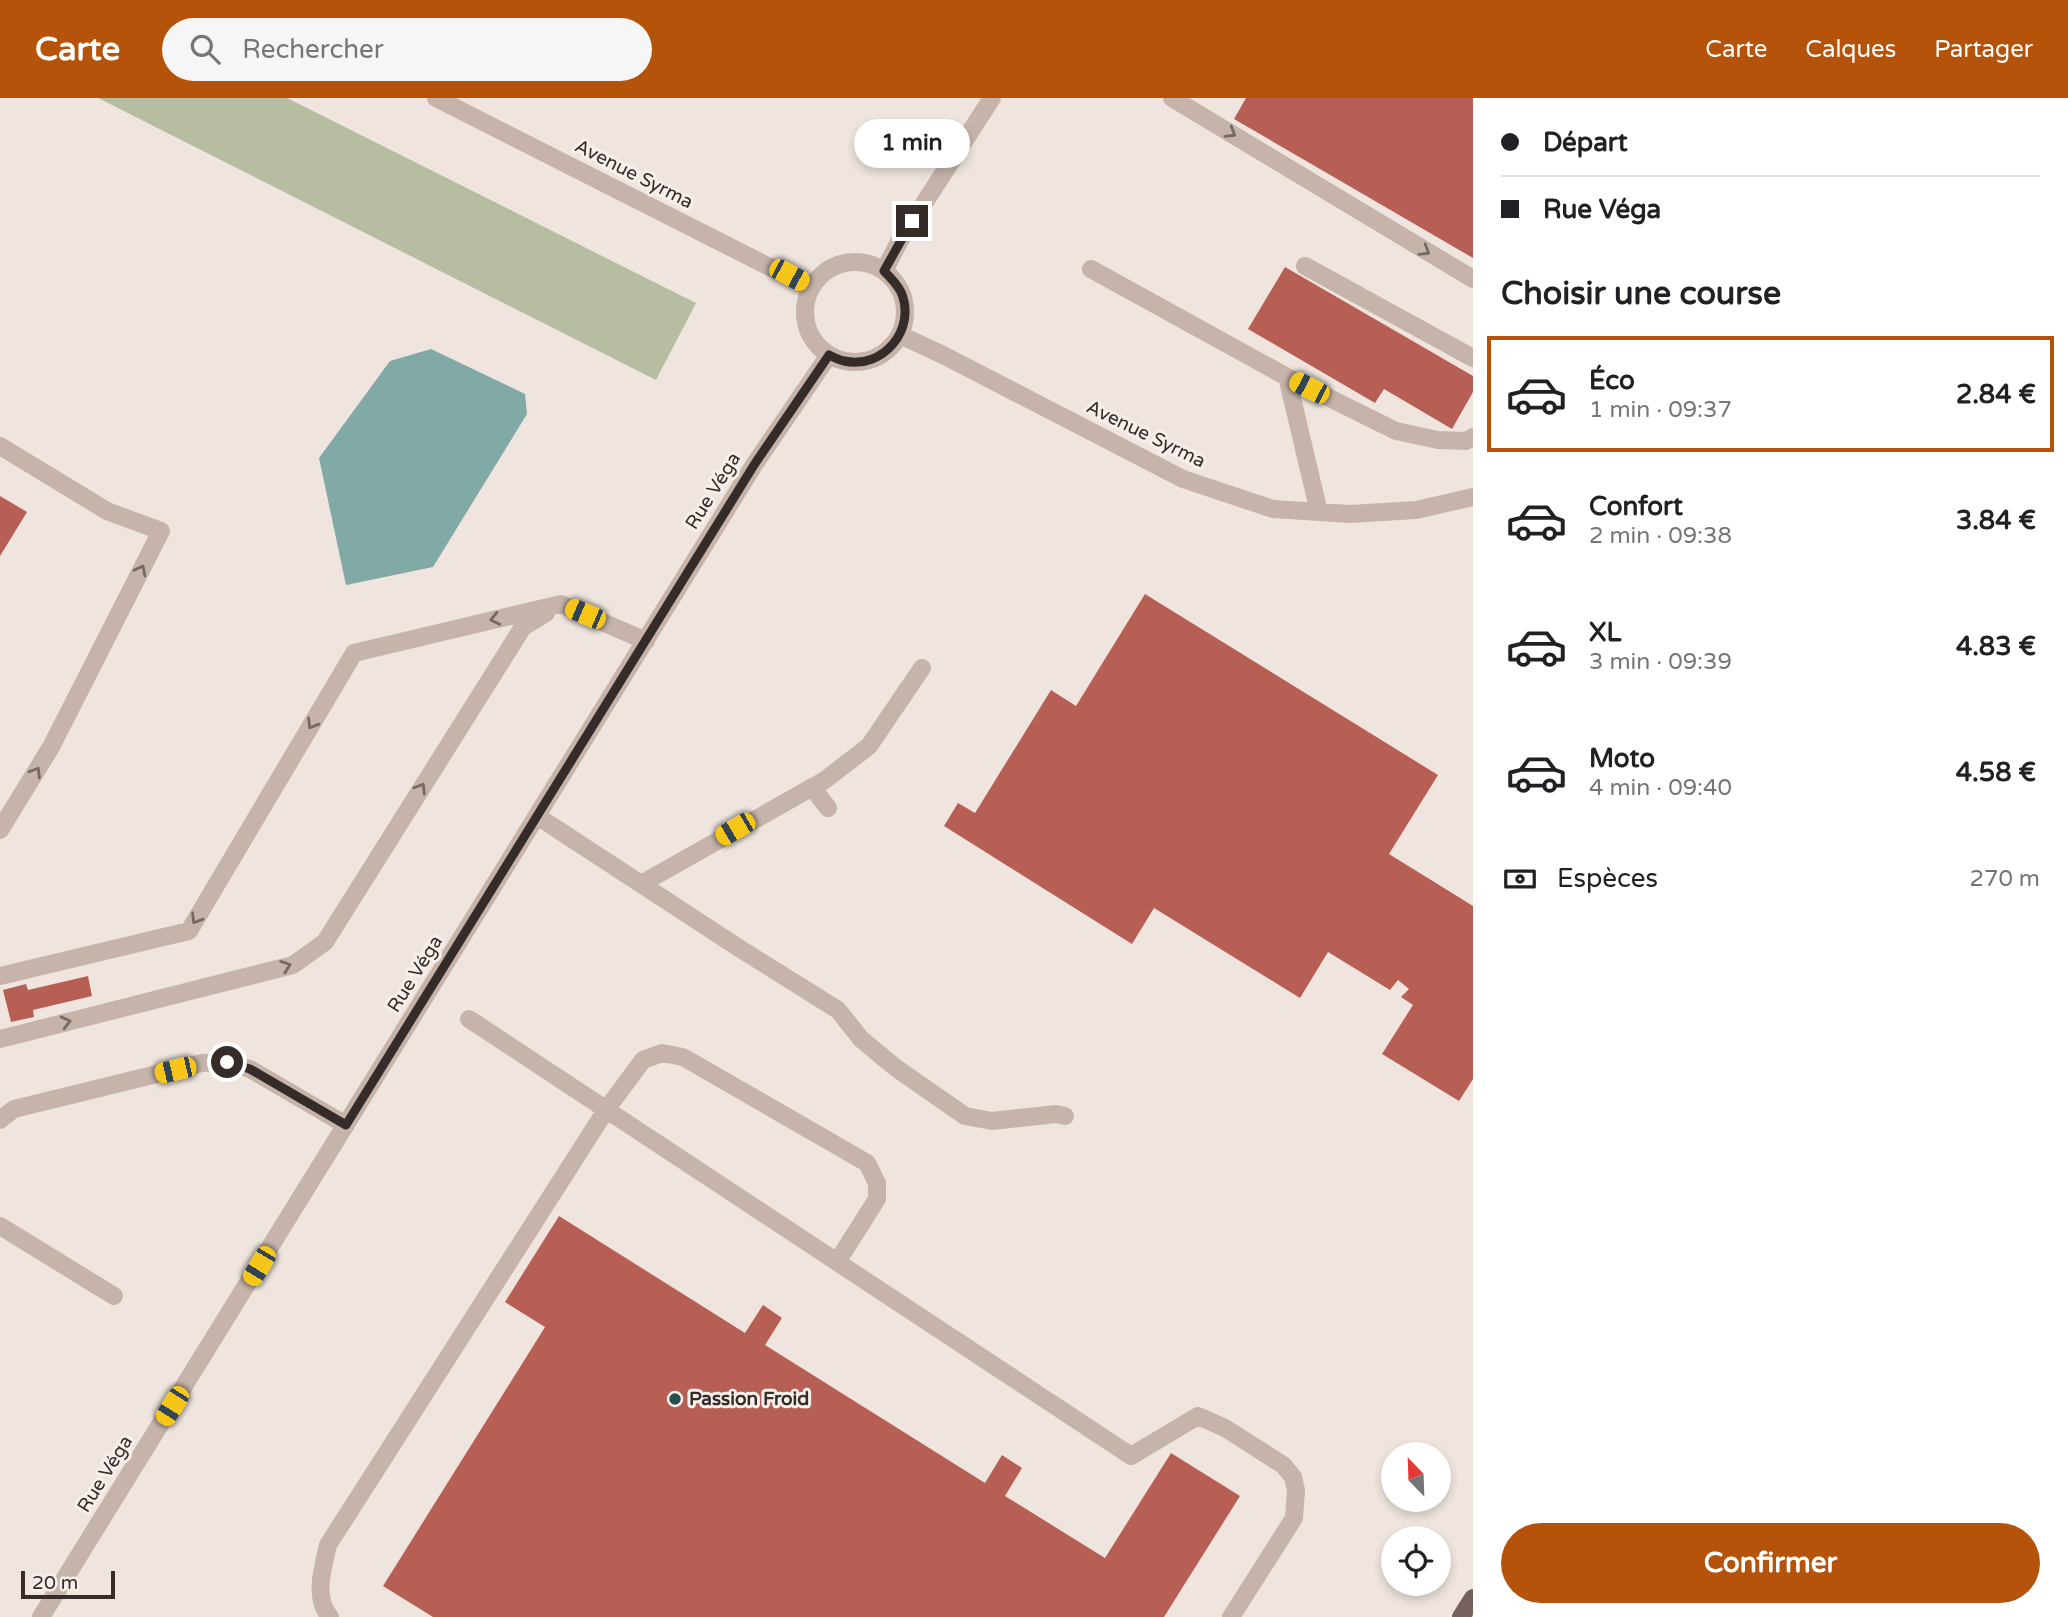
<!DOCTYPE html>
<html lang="fr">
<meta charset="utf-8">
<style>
:root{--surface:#fff;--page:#f6f6f6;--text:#202124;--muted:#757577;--line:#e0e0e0;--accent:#b45309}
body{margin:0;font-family:"Varela Round",sans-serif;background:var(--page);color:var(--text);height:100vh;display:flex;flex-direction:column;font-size:26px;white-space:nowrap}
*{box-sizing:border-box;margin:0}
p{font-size:23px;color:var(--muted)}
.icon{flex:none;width:38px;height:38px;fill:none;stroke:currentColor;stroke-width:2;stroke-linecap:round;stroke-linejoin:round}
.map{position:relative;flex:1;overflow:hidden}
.details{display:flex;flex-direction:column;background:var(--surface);width:595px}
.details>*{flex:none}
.top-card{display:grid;align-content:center;height:154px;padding:0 28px;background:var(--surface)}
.needle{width:46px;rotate:337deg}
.controls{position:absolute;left:1381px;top:1344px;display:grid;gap:14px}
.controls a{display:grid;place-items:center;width:70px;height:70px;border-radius:50%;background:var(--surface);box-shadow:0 4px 10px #0003;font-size:35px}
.scale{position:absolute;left:21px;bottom:18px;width:94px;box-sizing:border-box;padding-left:7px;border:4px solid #352c2a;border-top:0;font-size:19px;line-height:24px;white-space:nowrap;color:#352c2a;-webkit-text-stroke:5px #f7efea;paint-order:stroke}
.end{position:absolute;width:32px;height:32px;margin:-16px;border:9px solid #352c2a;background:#fff;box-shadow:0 0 0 4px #fff}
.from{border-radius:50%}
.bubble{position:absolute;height:49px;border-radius:24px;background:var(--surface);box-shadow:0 4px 10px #0003;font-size:23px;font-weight:700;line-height:49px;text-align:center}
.car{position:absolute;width:21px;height:42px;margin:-21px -10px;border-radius:9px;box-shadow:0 0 5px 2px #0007;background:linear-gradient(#f5c518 24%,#345 0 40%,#f5c518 0 76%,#345 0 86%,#f5c518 0)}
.top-card b{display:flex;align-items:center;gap:24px;height:66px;font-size:26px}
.top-card b+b{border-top:2px solid var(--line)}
.top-card i{width:18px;height:18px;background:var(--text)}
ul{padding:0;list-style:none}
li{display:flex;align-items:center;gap:21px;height:116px;margin:0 14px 10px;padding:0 14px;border:4px solid transparent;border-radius:0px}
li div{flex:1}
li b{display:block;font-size:26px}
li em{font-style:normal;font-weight:700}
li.active{border-color:var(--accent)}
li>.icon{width:63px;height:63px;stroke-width:1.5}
h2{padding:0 28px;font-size:32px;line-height:84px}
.pay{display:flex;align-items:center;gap:18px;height:77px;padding:0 28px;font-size:26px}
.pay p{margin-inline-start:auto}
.action{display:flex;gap:14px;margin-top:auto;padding:14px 28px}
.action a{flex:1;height:80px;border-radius:42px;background:var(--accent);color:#fff;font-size:28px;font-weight:700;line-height:80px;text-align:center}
header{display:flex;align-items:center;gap:42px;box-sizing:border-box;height:98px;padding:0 35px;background:var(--accent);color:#fff}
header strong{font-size:33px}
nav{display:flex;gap:38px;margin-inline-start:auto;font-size:24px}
.search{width:490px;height:63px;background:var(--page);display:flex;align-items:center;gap:18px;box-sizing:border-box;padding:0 24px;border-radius:38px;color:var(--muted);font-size:26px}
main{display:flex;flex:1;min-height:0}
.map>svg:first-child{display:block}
.green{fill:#b7bda0}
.water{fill:#81a9a5}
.building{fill:#b75f55}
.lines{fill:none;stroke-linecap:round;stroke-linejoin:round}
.minor{stroke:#c6b4ab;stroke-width:18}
.major{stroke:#75615d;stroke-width:18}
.oneway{stroke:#766964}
.route{stroke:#352c2a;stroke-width:9}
.poi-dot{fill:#24514e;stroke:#f7efea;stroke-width:2.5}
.labels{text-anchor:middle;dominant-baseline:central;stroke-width:6;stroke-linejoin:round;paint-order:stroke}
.street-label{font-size:19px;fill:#352c2a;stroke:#f7efea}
.poi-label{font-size:19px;font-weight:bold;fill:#352c2a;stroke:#f7efea;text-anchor:start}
</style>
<header>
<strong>Carte</strong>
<div class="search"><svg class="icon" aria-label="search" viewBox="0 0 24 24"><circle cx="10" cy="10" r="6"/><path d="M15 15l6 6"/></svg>Rechercher</div>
<nav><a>Carte</a><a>Calques</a><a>Partager</a></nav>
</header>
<main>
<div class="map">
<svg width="1473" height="1519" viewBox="0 0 1473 1519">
<rect width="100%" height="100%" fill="#efe5de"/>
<path class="green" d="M98,0h189l409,205 -40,77z"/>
<path class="water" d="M431,251l94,45 2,20 -94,153 -87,18 -27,-127 71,-97z"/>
<path class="building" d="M1246,0h227v160l-239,-139z
M1285,169l188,109v16l-21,37 -68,-40 -9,14 -127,-74z
M0,398l27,16 -27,44z
M1145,496l293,181 -49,79 84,52v173l-14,22 -77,-47 31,-49 -12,-8 8,-8 -11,-9 -8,10 -62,-38 -28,46 -146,-90 -22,36 -188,-118 14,-23 17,10 76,-123 25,16z
M88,878l4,20 -59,14 1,7 -23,5 -8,-32 23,-6 2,6z
M559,1118l186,117 18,-28 19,13 -17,27 220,138 17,-28 20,13 -17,28 100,62 66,-105 69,43 -76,121h-731l-50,-31 162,-259 -40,-25z"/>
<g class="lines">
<path class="minor" d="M436,0l375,190
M1172,0l301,181
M805 214a50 50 0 1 1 100 0a50 50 0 1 1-100 0Z
M1305,168l168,92
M1091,171l196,108 32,135
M884,173l15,-29 93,-144
M900,237l43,20 240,124 90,30 77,5 66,-4 57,-13
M1287,279l109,54 42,9 28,1 7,-4
M0,348l107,65 54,20 -110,216 -51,83
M812,689l16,21
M537,718l205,134 96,60 23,29 35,29 69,48 27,5 64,-7 9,2
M641,786l184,-104 44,-34 53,-78
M0,878l189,-45 165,-278 207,-49 85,37
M469,921l662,437 67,-40 27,12 58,37 10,12 3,13 -2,28 -63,99
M0,941l293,-74 32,-23 198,-315 23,-14
M0,1022l14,-11 188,-46 25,-1 23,7 96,56
M0,1128l114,70
M41,1519l713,-1152 75,-110
M330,1519c-17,-20 -7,-49 -2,-72l278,-435 37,-50 19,-7 21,4 184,106 10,20v16l-40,63"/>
<path class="major" d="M1461,1519l12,-19"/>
</g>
<defs><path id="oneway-chevron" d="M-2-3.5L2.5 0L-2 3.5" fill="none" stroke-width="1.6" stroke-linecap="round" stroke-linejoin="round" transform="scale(1.75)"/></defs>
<g class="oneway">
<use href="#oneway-chevron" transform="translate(1231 35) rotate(31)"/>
<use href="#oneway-chevron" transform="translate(1425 153) rotate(31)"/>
<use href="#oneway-chevron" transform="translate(141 472) rotate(-63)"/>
<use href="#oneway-chevron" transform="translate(495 521) rotate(167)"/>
<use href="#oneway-chevron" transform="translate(312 626) rotate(121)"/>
<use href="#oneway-chevron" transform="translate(36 674) rotate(-58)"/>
<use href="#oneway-chevron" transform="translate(421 690) rotate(-58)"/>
<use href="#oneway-chevron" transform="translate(196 821) rotate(121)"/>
<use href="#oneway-chevron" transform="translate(286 868) rotate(-20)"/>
<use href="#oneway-chevron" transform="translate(66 924) rotate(-14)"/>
</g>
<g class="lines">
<path class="route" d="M227,964l23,7 96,56 408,-660 75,-110c4,2 10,5 15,6 39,9 73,-32 57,-69 -4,-8 -10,-14 -17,-21l28,-50"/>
</g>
<circle class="poi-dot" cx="675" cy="1301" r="7"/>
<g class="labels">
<g class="street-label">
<text transform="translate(634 76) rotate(27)">Avenue Syrma</text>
<text transform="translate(1146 336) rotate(26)">Avenue Syrma</text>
<text transform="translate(713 393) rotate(-58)">Rue Véga</text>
<text transform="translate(415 876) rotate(-58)">Rue Véga</text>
<text transform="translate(105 1376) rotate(-58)">Rue Véga</text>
</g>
<g class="poi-label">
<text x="689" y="1301">Passion Froid</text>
</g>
</g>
</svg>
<div class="controls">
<a><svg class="needle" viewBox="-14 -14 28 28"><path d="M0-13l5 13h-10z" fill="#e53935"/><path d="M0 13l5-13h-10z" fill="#757577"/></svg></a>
<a><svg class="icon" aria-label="locate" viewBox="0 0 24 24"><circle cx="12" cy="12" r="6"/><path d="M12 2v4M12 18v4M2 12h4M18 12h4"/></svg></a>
</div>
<div class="scale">20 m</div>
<i class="end from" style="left:227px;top:964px"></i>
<i class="end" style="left:912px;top:123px"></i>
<div class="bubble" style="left:854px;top:21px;width:116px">1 min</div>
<i class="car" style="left:789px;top:177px;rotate:118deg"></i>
<i class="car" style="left:1309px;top:290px;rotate:297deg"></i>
<i class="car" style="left:585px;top:516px;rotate:293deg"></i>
<i class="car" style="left:735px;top:731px;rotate:240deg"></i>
<i class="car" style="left:175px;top:972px;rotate:257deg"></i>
<i class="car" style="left:259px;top:1168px;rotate:211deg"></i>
<i class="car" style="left:172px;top:1308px;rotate:212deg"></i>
</div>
<section class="details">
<div class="top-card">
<b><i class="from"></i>Départ</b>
<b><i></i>Rue Véga</b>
</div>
<h2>Choisir une course</h2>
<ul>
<li class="active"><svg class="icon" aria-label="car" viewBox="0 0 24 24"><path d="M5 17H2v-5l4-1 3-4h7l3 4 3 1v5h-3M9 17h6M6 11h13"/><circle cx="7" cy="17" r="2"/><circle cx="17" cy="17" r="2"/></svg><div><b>Éco</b><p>1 min · 09:37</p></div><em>2.84 €</em></li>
<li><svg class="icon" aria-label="car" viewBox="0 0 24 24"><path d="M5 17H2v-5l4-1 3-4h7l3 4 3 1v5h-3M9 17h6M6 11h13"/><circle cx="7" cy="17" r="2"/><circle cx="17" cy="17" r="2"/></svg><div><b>Confort</b><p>2 min · 09:38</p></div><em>3.84 €</em></li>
<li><svg class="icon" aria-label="car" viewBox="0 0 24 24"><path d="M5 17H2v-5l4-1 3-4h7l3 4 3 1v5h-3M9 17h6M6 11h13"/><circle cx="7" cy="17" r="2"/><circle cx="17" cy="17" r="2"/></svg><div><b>XL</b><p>3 min · 09:39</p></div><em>4.83 €</em></li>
<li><svg class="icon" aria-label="car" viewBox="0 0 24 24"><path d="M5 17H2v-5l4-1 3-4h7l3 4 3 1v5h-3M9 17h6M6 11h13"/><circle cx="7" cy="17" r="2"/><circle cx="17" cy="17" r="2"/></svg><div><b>Moto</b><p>4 min · 09:40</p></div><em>4.58 €</em></li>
</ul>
<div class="pay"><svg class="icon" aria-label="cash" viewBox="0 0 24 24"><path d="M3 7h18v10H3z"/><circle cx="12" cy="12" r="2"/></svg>Espèces<p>270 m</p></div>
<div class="action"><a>Confirmer</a></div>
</section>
</main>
